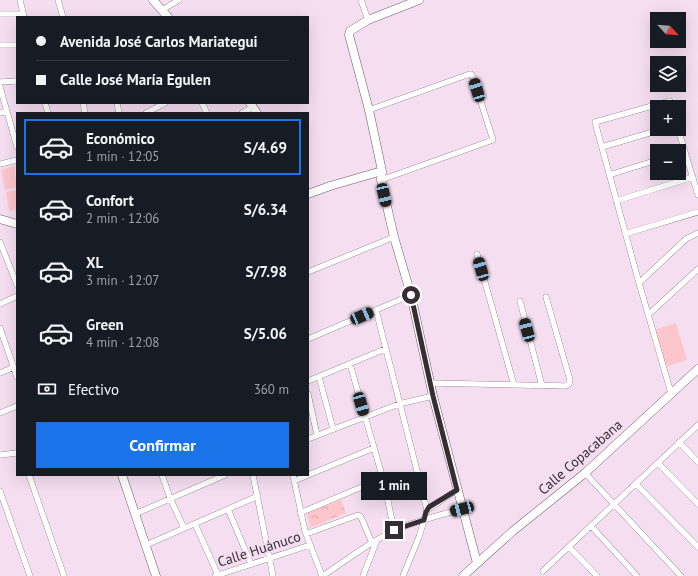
<!DOCTYPE html>
<html lang="es">
<meta charset="utf-8">
<style>
:root{--surface:#171b24;--page:#20242c;--text:#f1f3f6;--muted:#9ea1a6;--line:#363941;--accent:#1a73e8}
body{margin:0;font-family:"PT Sans",sans-serif;background:var(--page);color:var(--text);height:100vh;display:flex;flex-direction:column;font-size:15px;white-space:nowrap}
*{box-sizing:border-box;margin:0}
p{font-size:13px;color:var(--muted)}
.icon{flex:none;width:22px;height:22px;fill:none;stroke:currentColor;stroke-width:2;stroke-linecap:round;stroke-linejoin:round}
.map{position:relative;flex:1;overflow:hidden}
.side{position:absolute;left:16px;top:112px;width:293px;height:364px;display:flex;flex-direction:column;background:var(--surface);border-radius:0px;box-shadow:0 4px 16px #0002}
.side>*{flex:none}
.guide{position:absolute;left:16px;top:16px;width:293px;height:88px;border-radius:0px;box-shadow:0 4px 16px #0002;display:grid;align-content:center;height:88px;padding:0 20px;background:var(--surface)}
.needle{width:26px;rotate:116deg}
.fabs{position:absolute;left:650px;top:12px;display:grid;gap:8px}
.fabs a{display:grid;place-items:center;width:36px;height:36px;border-radius:0px;background:var(--surface);box-shadow:0 4px 16px #0002;font-size:20px}
.end{position:absolute;width:18px;height:18px;margin:-9px;border:5px solid #372e35;background:#fff;box-shadow:0 0 0 2px #fff}
.from{border-radius:50%}
.bubble{position:absolute;height:28px;border-radius:0px;background:var(--surface);box-shadow:0 4px 16px #0002;font-size:13px;font-weight:800;line-height:28px;text-align:center}
.car{position:absolute;width:12px;height:24px;margin:-12px -6px;border-radius:5px;box-shadow:0 0 3px 1px #0007;background:linear-gradient(#222 24%,#8ab4d8 0 40%,#222 0 76%,#8ab4d8 0 86%,#222 0)}
.guide b{display:flex;align-items:center;gap:14px;height:38px;font-size:15px}
.guide b+b{border-top:1px solid var(--line)}
.guide i{width:10px;height:10px;background:var(--text)}
ul{padding:7px 0 0;list-style:none}
li{display:flex;align-items:center;gap:12px;height:56px;margin:0 8px 6px;padding:0 12px;border:2px solid transparent;border-radius:0px}
li div{flex:1}
li b{display:block;font-size:15px}
li em{font-style:normal;font-weight:800}
li.selected{border-color:var(--accent)}
li>.icon{width:36px;height:36px;stroke-width:1.5}
.pay{display:flex;align-items:center;gap:10px;height:44px;padding:0 20px;font-size:15px}
.pay p{margin-inline-start:auto}
.cta{display:flex;gap:8px;margin-top:auto;padding:8px 20px}
.cta a{flex:1;height:46px;border-radius:0px;background:var(--accent);color:#fff;font-size:16px;font-weight:800;line-height:46px;text-align:center}
.map>svg:first-child{display:block}
.park{fill:url(#park-crowns)}
.garden{fill:#fcc6cc}
.lines{fill:none;stroke-linecap:round;stroke-linejoin:round}
.street-casing{stroke:#6e5c6c;stroke-width:6}
.secondary-casing{stroke:#6e5c6c;stroke-width:9}
.street{stroke:#fff;stroke-width:5.5}
.secondary{stroke:#fff;stroke-width:8}
.route{stroke:#372e35;stroke-width:5}
.labels{text-anchor:middle;dominant-baseline:central;stroke-width:4;stroke-linejoin:round;paint-order:stroke}
.street-label{font-size:14px;fill:#372e35;stroke:#f4def0}
</style>
<div class="map">
<svg width="698" height="576" viewBox="0 0 698 576">
<defs>
<pattern id="park-crowns" width="20" height="18" patternUnits="userSpaceOnUse"><rect width="20" height="18" fill="#fcc6cc"/><path d="M2 6a3 3 0 1 1 6 0M12 15a3 3 0 1 1 6 0" fill="none" stroke="#d9aab0"/></pattern>
</defs>
<rect width="100%" height="100%" fill="#f4def0"/>
<path class="park" d="M341,500l5,13 -36,15 -3,-15z"/>
<path class="garden" d="M14,166l3,21 -12,3 -4,-20z
M17,190v19l-8,2 -3,-19z
M676,323l11,37 -22,7 -11,-37z"/>
<g class="lines">
<defs>
<path id="street" d="M20,0l4,17
M58,0l5,17
M361,0l7,20
M162,10l17,-10
M0,14h23
M0,45h17
M0,82l17,-1
M0,87l17,60
M45,103l3,10
M83,103l2,10
M117,103l2,10
M202,103l5,10
M369,110l98,-35 4,-1 2,3 20,63 -112,40
M0,113l7,-1
M146,113l19,-10
M242,113l11,-6
M678,129l20,66
M602,147l61,-18
M679,153l6,-2
M0,164l17,-4
M609,175l48,-15
M616,201l77,-24
M625,234l73,-22
M0,242l17,43
M477,254l37,131
M308,272l86,-35
M639,283l47,-44 12,-6
M520,301l22,85
M0,304l17,-8
M376,310l51,200
M648,315l50,-46
M0,328l17,49
M308,339l103,-44
M350,364l35,122 9,45
M0,373l14,-6
M319,377l14,52
M308,381l77,-32
M431,383l135,3 3,-2 1,-4 -24,-83
M671,393l-32,-110 -44,-161 75,-21 2,6
M308,394l9,41
M0,413l17,-7
M308,439l91,-35 34,-8
M679,442l19,20
M0,455l17,-2
M658,463l40,41
M585,473l96,103
M29,475l35,101
M162,475l8,23 14,30
M253,475l20,101
M293,475l12,56 17,45
M308,475l66,-27
M294,481l14,-6
M636,484l62,63
M0,491l30,85
M228,509l23,55
M300,513l83,-35
M135,514l90,-39
M195,524l23,51
M591,526l46,50
M306,534l52,-19 3,2 11,26
M146,545l112,-49
M569,547l28,29
M543,571l155,-146
M215,576l95,-31
M322,576c24,-15 47,-34 73,-46 21,-9 45,-15 67,-21
M363,576l14,-36
M403,576l16,-39 8,-27 30,-20"/>
<path id="secondary" d="M153,0l15,17
M419,0l-51,20 -18,11 -1,4 20,75 13,61 -1,9 13,57 17,58 22,101 44,167
M250,103l7,10
M308,194l22,-8 52,-15
M0,219l17,5
M122,475l34,101
M463,576l50,-45 72,-58 113,-104"/>
</defs>
<use href="#street" class="street-casing"/>
<use href="#secondary" class="secondary-casing"/>
<use href="#street" class="street"/>
<use href="#secondary" class="secondary"/>
</g>
<g class="lines">
<path class="route" d="M394,530l30,-10 2,-8 3,-5 28,-17 -24,-94 -22,-101"/>
</g>
<g class="labels">
<g class="street-label">
<text transform="translate(580 457) rotate(-41)">Calle Copacabana</text>
<text transform="translate(259 549) rotate(-18)">Calle Huánuco</text>
</g>
</g>
</svg>
<div class="fabs">
<a><svg class="needle" viewBox="-14 -14 28 28"><path d="M0-13l5 13h-10z" fill="#e53935"/><path d="M0 13l5-13h-10z" fill="#9ea1a6"/></svg></a>
<a><svg class="icon" aria-label="layers" viewBox="0 0 24 24"><path d="M12 4l9 5-9 5-9-5zM3 14l9 5 9-5"/></svg></a>
<a>+</a>
<a>−</a>
</div>
<i class="end from" style="left:411px;top:295px"></i>
<i class="end" style="left:394px;top:530px"></i>
<div class="bubble" style="left:361px;top:472px;width:66px">1 min</div>
<i class="car" style="left:477px;top:90px;rotate:343deg"></i>
<i class="car" style="left:384px;top:195px;rotate:167deg"></i>
<i class="car" style="left:481px;top:269px;rotate:344deg"></i>
<i class="car" style="left:362px;top:316px;rotate:67deg"></i>
<i class="car" style="left:527px;top:330px;rotate:345deg"></i>
<i class="car" style="left:361px;top:404px;rotate:164deg"></i>
<i class="car" style="left:462px;top:509px;rotate:255deg"></i>
<div class="guide">
<b><i class="from"></i>Avenida José Carlos Mariategui</b>
<b><i></i>Calle José María Egulen</b>
</div>
<section class="side">
<ul>
<li class="selected"><svg class="icon" aria-label="car" viewBox="0 0 24 24"><path d="M5 17H2v-5l4-1 3-4h7l3 4 3 1v5h-3M9 17h6M6 11h13"/><circle cx="7" cy="17" r="2"/><circle cx="17" cy="17" r="2"/></svg><div><b>Económico</b><p>1 min · 12:05</p></div><em>S/4.69</em></li>
<li><svg class="icon" aria-label="car" viewBox="0 0 24 24"><path d="M5 17H2v-5l4-1 3-4h7l3 4 3 1v5h-3M9 17h6M6 11h13"/><circle cx="7" cy="17" r="2"/><circle cx="17" cy="17" r="2"/></svg><div><b>Confort</b><p>2 min · 12:06</p></div><em>S/6.34</em></li>
<li><svg class="icon" aria-label="car" viewBox="0 0 24 24"><path d="M5 17H2v-5l4-1 3-4h7l3 4 3 1v5h-3M9 17h6M6 11h13"/><circle cx="7" cy="17" r="2"/><circle cx="17" cy="17" r="2"/></svg><div><b>XL</b><p>3 min · 12:07</p></div><em>S/7.98</em></li>
<li><svg class="icon" aria-label="car" viewBox="0 0 24 24"><path d="M5 17H2v-5l4-1 3-4h7l3 4 3 1v5h-3M9 17h6M6 11h13"/><circle cx="7" cy="17" r="2"/><circle cx="17" cy="17" r="2"/></svg><div><b>Green</b><p>4 min · 12:08</p></div><em>S/5.06</em></li>
</ul>
<div class="pay"><svg class="icon" aria-label="cash" viewBox="0 0 24 24"><path d="M3 7h18v10H3z"/><circle cx="12" cy="12" r="2"/></svg>Efectivo<p>360 m</p></div>
<div class="cta"><a>Confirmar</a></div>
</section>
</div>
